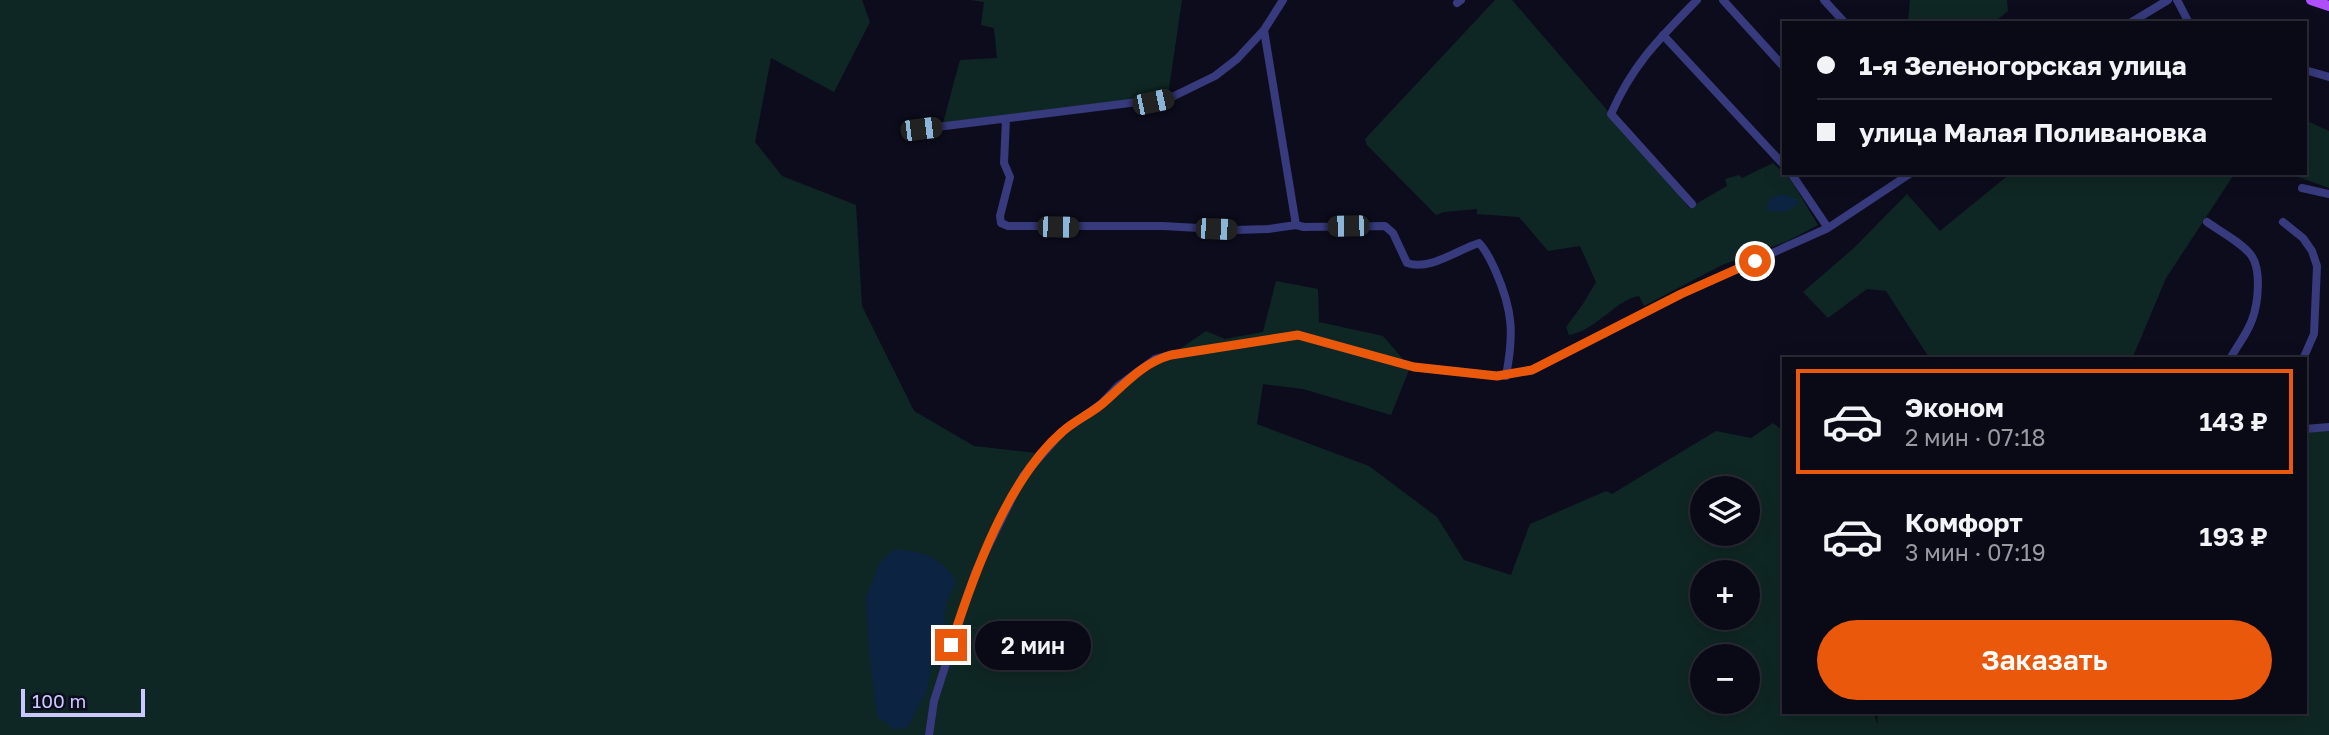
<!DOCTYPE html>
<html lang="ru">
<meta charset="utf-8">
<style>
:root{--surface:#0a0916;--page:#181723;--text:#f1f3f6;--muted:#999aa1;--line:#2a2a35;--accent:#ea580c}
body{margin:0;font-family:"Golos Text",sans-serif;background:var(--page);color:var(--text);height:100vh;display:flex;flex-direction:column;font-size:26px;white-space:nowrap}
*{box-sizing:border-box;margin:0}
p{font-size:23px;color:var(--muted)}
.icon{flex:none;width:38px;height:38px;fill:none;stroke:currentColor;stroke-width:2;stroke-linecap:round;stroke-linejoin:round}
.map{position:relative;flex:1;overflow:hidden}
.panel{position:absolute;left:1782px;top:357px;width:525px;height:357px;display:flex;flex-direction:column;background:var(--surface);border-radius:0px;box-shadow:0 4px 18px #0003,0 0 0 2px var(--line)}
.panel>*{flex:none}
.top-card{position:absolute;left:1782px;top:21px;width:525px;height:154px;border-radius:0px;box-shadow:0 4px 18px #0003,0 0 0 2px var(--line);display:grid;align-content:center;height:154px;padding:0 35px;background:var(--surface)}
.controls{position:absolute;left:1690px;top:476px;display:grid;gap:14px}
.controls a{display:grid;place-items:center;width:70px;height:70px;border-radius:50%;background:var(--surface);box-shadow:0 4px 18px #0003,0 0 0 2px var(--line);font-size:35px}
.scale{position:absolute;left:21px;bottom:18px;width:124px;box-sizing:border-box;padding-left:7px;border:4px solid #cac8ff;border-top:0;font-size:19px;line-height:24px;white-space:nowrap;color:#cac8ff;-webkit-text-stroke:5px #0d0c1d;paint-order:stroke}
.end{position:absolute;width:32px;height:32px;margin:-16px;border:9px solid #ea580c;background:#fff;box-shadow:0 0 0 4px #fff}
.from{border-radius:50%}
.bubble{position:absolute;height:49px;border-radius:24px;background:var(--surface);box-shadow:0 4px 18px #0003,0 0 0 2px var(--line);font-size:23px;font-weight:600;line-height:49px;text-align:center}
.car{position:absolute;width:21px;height:42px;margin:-21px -10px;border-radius:9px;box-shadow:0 0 5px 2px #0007;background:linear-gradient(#222 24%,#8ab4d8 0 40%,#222 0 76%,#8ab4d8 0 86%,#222 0)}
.top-card b{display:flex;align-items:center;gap:24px;height:66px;font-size:26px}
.top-card b+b{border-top:2px solid var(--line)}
.top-card i{width:18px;height:18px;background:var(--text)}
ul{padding:12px 0 0;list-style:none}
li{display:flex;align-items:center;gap:21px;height:105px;margin:0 14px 10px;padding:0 21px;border:4px solid transparent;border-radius:0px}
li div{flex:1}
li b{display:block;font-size:26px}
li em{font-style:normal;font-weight:600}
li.selected{border-color:var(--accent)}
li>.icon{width:63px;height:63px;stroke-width:1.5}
.action{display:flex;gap:14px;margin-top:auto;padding:14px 35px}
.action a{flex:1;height:80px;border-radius:42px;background:var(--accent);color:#fff;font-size:28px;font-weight:600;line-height:80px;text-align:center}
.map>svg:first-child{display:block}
.green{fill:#0f2724;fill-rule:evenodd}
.water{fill:#0c2441}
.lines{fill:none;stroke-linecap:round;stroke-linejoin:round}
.minor{stroke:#373a7c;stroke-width:8}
.major{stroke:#af4ffe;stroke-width:10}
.route{stroke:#ea580c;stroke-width:9}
</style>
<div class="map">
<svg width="2329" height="735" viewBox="0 0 2329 735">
<rect width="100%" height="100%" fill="#0d0c1d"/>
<path class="green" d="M0,0h862l8,22 -36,70 -63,-34 -16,84 27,34 74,29 6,101 52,105 60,35 71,8c47,-49 105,-84 161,-123l19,8 38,-7 13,-51 42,8 1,33 64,14 19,22 7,12 -18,45 -88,-26 -40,-5 -6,40 112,42 68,51 27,43 47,15 19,-51 76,-33 6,3 104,-63 35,7 22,-15 10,8v281h90l5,13 -1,-13h428v-281l24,-1v305h-2329zM1703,488h45v46h-45zM1703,572h45v46h-45zM1703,656h45v46h-45z
M971,0h211l-14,95 -225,28 17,-63 37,-2 -3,-30 -13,-3 3,-23z
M1495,0h17l158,183 19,25 38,-22 -2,-7 14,-4 3,3 31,-15 18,17 27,45 -30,16 -66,24 -78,41 -5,-10c-24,4 -42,34 -70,39l-3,-8 17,-23 13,-22 -16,-36 -32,5 -29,-34 -42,-3v-5l-33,3 -8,3 -69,-70 -2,-6z
M1910,0h97l1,11 -15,12h-85z
M2305,120l24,11v57l-42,-15 -54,3 -67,102 -34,81h-202l-44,-68 -19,-2 -39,29 -25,-26 52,-45 52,-53 33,37 71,-58h294z"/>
<path class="water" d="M1783,194l12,4 4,5 -12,8h-19l-1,-6 3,-7z
M893,550c26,-1 50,8 63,31l-10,23 -4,33 -10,26 -5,28 -20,37 -13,1 -17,-12 -8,-65 -3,-54 13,-34z"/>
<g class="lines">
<path class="minor" d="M1723,0l60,66
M1824,0l21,23
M2177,0l12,23
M1457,3l4,-3
M2130,23l38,-23
M1264,30l32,195
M1663,35l120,129
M2305,70l24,7
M1006,119l-2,44 6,14 -10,39 1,7 7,3h155l72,4 33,-1 28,-4 8,2 81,-1 8,7 14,30c23,8 50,-13 72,-20 8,8 12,18 17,29 17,39 18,62 10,104
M921,129l249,-31 45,-22 22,-17 27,-29 19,-30
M1791,173l37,55
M2302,188l27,6
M1692,204l-81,-90c22,-50 48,-75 86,-114
M2207,222c14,10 34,20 44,33 11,15 7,49 1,65 -5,14 -15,26 -22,39
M2283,222l20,16 9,13 5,15 -3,68 -11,25
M2305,429l24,-2
M929,735l5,-34 41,-128 48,-97 39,-44 40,-29 16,-17 37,-27 16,-4 127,-20 116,32 83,9 35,-6 149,-76 147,-66 83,-55"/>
<path class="major" d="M2311,0l18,6"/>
</g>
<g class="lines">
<path class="route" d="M951,645c22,-69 56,-165 111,-213 12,-11 28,-18 40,-28 22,-19 40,-41 69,-49l127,-20 116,32 83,9 35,-6 149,-76 74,-33"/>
</g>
</svg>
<div class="controls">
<a><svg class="icon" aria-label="layers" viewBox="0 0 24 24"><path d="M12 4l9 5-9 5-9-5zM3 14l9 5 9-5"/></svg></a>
<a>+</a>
<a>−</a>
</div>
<div class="scale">100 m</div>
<i class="end from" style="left:1755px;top:261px"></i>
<i class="end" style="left:951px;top:645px"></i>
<div class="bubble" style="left:975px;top:621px;width:116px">2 мин</div>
<i class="car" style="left:1153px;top:102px;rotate:78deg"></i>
<i class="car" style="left:921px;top:129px;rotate:83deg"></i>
<i class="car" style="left:1348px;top:226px;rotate:269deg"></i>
<i class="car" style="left:1058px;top:227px;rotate:91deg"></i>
<i class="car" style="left:1216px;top:229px;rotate:92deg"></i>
<div class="top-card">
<b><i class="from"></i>1-я Зеленогорская улица</b>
<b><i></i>улица Малая Поливановка</b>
</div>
<section class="panel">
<ul>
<li class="selected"><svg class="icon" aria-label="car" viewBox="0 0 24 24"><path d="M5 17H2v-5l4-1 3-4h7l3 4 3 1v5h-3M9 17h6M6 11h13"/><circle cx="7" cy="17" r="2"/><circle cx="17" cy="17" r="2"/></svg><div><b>Эконом</b><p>2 мин · 07:18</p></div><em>143 ₽</em></li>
<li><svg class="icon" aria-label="car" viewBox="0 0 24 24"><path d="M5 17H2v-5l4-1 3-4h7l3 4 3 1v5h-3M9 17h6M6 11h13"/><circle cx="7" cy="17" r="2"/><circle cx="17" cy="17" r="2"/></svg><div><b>Комфорт</b><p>3 мин · 07:19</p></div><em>193 ₽</em></li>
</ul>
<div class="action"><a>Заказать</a></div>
</section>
</div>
